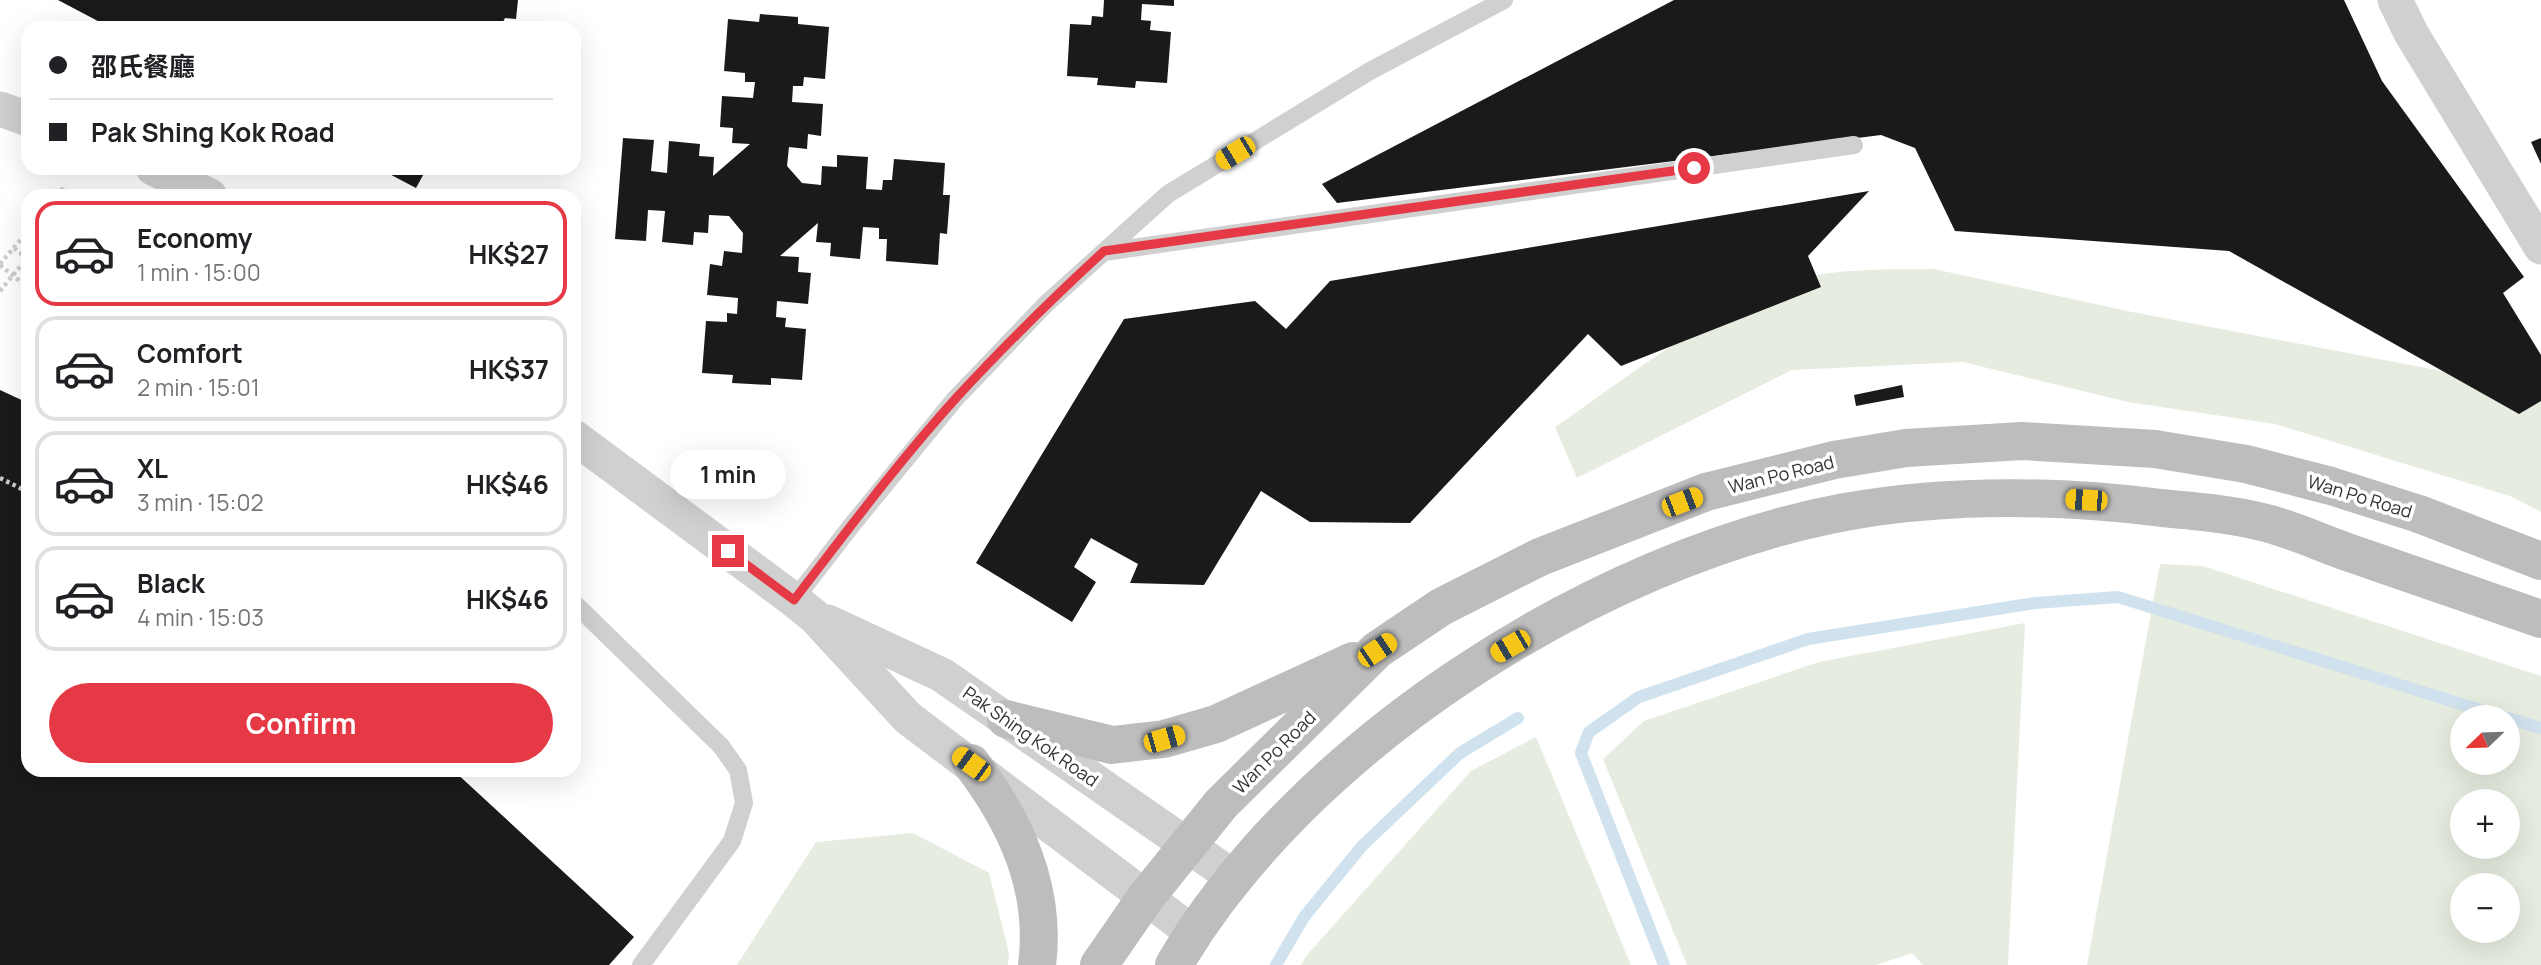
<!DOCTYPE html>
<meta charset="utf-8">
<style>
:root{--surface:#fff;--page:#f6f6f6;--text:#202124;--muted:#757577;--line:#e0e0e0;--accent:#e63946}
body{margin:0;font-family:Manrope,"Noto Sans TC",sans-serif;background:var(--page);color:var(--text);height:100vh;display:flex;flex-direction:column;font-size:26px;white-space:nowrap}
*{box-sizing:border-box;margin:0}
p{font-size:23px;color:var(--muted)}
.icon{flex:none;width:38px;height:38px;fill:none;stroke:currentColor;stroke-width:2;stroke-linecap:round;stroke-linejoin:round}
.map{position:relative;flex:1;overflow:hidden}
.panel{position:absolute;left:21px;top:189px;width:560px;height:588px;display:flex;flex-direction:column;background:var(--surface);border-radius:21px;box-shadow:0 7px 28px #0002}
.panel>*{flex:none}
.guide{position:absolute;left:21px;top:21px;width:560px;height:154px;border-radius:21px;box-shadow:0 7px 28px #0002;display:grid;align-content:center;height:154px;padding:0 28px;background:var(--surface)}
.needle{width:46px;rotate:247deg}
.tools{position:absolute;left:2450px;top:705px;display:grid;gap:14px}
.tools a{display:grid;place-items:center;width:70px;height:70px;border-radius:50%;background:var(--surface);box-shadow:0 7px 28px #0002;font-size:35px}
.end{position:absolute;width:32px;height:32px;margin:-16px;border:9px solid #e63946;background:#fff;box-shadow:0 0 0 4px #fff}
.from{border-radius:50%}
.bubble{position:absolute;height:49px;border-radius:24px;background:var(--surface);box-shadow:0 7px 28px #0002;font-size:23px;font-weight:700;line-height:49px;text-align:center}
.car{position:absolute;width:21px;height:42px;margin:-21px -10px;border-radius:9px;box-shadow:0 0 5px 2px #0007;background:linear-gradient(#f5c518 24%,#345 0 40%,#f5c518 0 76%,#345 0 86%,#f5c518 0)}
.guide b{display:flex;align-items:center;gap:24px;height:66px;font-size:26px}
.guide b+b{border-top:2px solid var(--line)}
.guide i{width:18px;height:18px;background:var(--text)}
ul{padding:12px 0 0;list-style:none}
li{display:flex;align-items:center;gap:21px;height:105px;margin:0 14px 10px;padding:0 14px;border:4px solid var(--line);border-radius:21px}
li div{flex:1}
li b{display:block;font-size:26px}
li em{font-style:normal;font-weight:700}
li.on{border-color:var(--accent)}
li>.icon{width:63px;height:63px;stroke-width:1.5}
.button{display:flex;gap:14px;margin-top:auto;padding:14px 28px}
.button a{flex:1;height:80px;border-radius:42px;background:var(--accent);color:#fff;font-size:28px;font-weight:700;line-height:80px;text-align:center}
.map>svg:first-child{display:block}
.green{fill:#e6ecdf;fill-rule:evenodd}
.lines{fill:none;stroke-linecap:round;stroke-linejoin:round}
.stream{stroke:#cfe2ee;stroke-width:12}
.building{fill:#1a1a1a}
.path{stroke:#cdcdcd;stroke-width:4.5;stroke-dasharray:3.5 3.5;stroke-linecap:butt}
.service{stroke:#d0d0d0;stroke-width:18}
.minor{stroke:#d0d0d0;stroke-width:35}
.secondary{stroke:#bdbdbd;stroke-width:38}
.route{stroke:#e63946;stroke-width:9}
.labels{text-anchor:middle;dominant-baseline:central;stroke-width:7;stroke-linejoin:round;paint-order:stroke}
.street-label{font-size:18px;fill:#333;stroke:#fff}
</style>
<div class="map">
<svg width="2541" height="965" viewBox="0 0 2541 965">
<rect width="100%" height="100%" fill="#fff"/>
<path class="green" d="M1934,269l198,43 409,78v122l-31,-16 -235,-72 -147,-22 -165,-40 -171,8 -215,108 -22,-51c69,-47 149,-111 226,-142 45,-18 104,-15 153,-16z
M2160,564l43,2 338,110v289h-454zM2462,718h46v45h-46zM2462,802h46v45h-46zM2462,886h46v45h-46z
M2025,623l-17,342h-85l-11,-12 -36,12h-189l-84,-206 41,-38 175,-59z
M1536,737l95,228h-330l6,-10 164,-184z
M913,833l76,40 20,80 -1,12h-271l79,-123z"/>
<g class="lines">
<path class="stream" d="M2508,718l33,10
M1276,965l28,-48 58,-71 98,-93 58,-35
M1664,965l-83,-212 8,-21 50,-35 169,-58 227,-36 83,-6 388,121"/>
</g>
<path class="building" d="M58,0h460l-2,19 -11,-1 -5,10h-389z
M1104,0h70v6l-32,-2 -1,16 10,1 -1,9 21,2 -4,51 -31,-2 -1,7 -38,-3 1,-7 -31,-2 3,-52 21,1 1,-9 11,1z
M1674,0h670l38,81 142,196 -21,16 38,62v46l-22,13 -290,-163 -274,-20 -40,-83 -34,-13 -544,68 -15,-19z
M760,14l38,3v7l31,3 -4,52 -21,-2 -1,9h-10l-1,16 31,2 -2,32 -13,-2 -1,15 -18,-2 -2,19 15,17 19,2 1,-19 15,1v-12l31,2 -2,32 16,1 1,-10h9l2,-21 51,4 -2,32h7l-3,39 -7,-1 -2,32 -52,-4 1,-22h-8v-11l-16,-1 -3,32 -30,-3 1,-13 -15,-1 2,-19 -38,33 19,1 -1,15 13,1 -3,31 -31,-3 -1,16 10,1 -1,9 21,2 -4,51 -31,-2v7l-39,-2 1,-8 -31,-2 4,-52 21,1v-9l10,1 1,-16 -31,-3 3,-31 12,2 2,-15 18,2 1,-20 -14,-17 -20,-1 -1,18 -14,-1 -1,13 -31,-3 3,-31 -17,-1 -2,31 -31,-2 8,-101 31,2 -3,31 16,2 2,-32 31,3 -1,12 15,1 -1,19 37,-32 -18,-1 1,-15 -13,-1 2,-31 31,2 2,-16h-10v-9l-21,-2 4,-52 31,3z
M2541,138v26l-10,-22z
M378,168h49l-11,20z
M1869,191l-61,65 13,31 -200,79 -33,-32 -178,189 -100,-1 -49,-31 -57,94 -74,-2 8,-19 -47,-26 -17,29 22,15 -24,40 -96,-59 148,-244 131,-18 31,28 44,-48z
M1902,385l2,12 -48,9 -2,-11z
M0,390l28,13v367h425l181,167 -25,28h-609z"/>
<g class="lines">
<path class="path" d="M57,196l9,-11
M14,248l14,11
M0,264l28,-33
M0,265l26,21
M0,291l23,-28 5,1
M0,478l28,14"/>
<path class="service" d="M1104,252l750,-107
M794,600l57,-74 104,-127 91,-95 122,-110 202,-123 134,-71
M574,603l147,143 17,24 6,33 -12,38 -91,124"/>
<path class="minor" d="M2395,0l16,33 130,214
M0,109l28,10
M153,168l57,28
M574,437l220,163 20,16 94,102 285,215
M828,622l114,53 294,204"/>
<path class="secondary" d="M1006,719l106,26 52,-6 52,-15 137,-63
M971,763c45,59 76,126 66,202
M1099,965l47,-68 75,-93 156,-154 64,-43 99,-50 166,-65 128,-32 72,-12 116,-7 133,8 91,15 85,22 88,28 122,47
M1174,965c128,-220 423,-407 671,-453 106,-19 212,-17 317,-4 33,3 68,6 100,14 30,7 59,21 88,31 64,22 127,44 191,66"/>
</g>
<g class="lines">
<path class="route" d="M728,551l66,49c53,-69 105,-139 163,-203 47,-51 96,-99 147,-146l590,-83"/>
</g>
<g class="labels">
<g class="street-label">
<text transform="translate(1781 474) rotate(-14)">Wan Po Road</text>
<text transform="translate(2360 496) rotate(17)">Wan Po Road</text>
<text transform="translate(1031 736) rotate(35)">Pak Shing Kok Road</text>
<text transform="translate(1274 752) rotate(-45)">Wan Po Road</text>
</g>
</g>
</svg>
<div class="tools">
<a><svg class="needle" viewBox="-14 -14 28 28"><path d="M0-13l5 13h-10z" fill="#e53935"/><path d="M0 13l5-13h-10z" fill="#757577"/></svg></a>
<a>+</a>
<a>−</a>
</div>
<i class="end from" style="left:1694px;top:168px"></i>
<i class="end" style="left:728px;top:551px"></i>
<div class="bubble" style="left:670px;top:450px;width:116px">1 min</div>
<i class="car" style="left:1235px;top:153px;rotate:239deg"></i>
<i class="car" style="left:2086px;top:500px;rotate:273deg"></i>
<i class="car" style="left:1682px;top:502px;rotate:69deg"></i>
<i class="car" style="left:1510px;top:646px;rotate:240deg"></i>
<i class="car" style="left:1377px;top:650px;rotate:56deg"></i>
<i class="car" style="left:1164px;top:739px;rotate:74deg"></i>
<i class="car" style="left:971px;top:764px;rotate:306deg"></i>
<div class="guide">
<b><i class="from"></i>邵氏餐廳</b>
<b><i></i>Pak Shing Kok Road</b>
</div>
<section class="panel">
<ul>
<li class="on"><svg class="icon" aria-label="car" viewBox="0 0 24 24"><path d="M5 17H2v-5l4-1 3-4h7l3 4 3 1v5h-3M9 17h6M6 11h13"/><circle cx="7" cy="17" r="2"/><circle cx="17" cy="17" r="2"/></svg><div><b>Economy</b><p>1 min · 15:00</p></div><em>HK$27</em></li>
<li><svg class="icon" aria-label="car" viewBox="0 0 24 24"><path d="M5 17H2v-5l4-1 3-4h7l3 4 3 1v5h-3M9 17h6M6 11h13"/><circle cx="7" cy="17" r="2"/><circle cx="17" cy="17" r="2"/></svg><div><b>Comfort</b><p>2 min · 15:01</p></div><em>HK$37</em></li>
<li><svg class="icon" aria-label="car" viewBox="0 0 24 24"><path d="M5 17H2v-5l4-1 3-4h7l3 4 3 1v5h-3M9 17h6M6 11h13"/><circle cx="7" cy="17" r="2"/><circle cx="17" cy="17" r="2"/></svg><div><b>XL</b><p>3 min · 15:02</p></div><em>HK$46</em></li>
<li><svg class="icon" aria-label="car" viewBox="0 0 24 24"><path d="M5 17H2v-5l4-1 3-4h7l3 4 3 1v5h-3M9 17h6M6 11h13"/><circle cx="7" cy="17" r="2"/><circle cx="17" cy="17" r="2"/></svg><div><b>Black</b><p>4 min · 15:03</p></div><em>HK$46</em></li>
</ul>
<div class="button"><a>Confirm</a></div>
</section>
</div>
